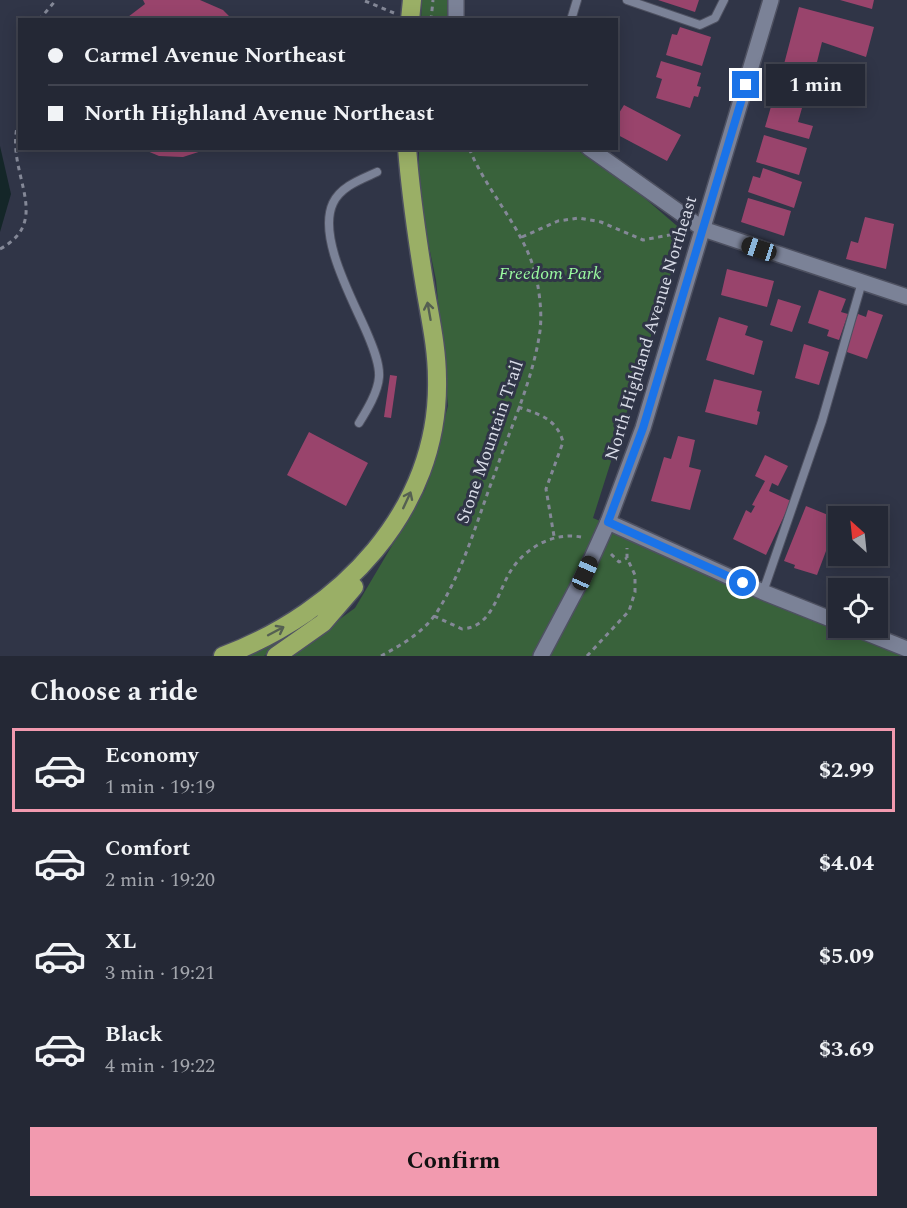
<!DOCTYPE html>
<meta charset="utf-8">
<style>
:root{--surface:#242835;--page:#2c303d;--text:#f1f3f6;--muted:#a3a6ad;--line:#414450;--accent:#f29aaf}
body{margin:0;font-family:Spectral,serif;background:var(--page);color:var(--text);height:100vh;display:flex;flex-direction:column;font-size:22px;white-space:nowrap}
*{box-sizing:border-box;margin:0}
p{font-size:20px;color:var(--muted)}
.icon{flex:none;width:33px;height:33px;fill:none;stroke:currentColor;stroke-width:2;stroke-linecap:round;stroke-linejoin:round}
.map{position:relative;height:656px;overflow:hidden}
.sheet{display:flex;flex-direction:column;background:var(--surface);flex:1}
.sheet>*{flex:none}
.hud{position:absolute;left:18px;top:18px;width:600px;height:132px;border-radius:0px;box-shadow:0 3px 15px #0003,0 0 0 2px var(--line);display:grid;align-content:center;height:132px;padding:0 30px;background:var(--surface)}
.needle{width:39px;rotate:333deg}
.buttons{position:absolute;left:828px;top:506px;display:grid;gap:12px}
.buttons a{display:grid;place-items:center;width:60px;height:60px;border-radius:0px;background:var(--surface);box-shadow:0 3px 15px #0003,0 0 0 2px var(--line);font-size:30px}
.end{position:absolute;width:27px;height:27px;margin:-14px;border:8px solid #1a73e8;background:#fff;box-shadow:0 0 0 3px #fff}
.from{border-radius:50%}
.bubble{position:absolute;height:42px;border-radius:0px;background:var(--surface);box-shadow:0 3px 15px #0003,0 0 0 2px var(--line);font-size:20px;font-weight:700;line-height:42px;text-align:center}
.car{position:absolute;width:18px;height:36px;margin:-18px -9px;border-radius:8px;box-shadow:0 0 4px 2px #0007;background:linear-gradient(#222 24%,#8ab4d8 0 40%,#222 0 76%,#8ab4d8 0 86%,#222 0)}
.hud b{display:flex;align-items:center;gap:21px;height:57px;font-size:22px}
.hud b+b{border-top:2px solid var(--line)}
.hud i{width:15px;height:15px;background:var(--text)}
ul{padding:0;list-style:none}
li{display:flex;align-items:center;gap:18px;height:84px;margin:0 12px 9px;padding:0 18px;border:3px solid transparent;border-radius:0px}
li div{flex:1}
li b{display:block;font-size:22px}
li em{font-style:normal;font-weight:700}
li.current{border-color:var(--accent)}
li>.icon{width:54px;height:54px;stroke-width:1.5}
h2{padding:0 30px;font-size:27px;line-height:72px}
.cta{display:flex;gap:12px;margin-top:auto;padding:12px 30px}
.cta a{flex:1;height:69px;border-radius:0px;background:var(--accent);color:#111;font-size:24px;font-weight:700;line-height:69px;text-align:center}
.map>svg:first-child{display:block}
.green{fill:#39623b}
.water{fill:#142628}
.building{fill:#99446c}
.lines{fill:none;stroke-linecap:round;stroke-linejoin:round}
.lane-casing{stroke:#4e5161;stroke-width:10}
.street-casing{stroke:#4e5161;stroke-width:18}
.secondary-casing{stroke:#4e5161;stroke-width:18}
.highway-casing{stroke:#4e5161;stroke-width:21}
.path{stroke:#848897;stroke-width:3;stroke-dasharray:4.5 4.5;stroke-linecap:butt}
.lane{stroke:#7b8297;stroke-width:8}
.street{stroke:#7b8297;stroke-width:15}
.secondary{stroke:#7b8297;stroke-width:15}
.highway{stroke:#9aaf66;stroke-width:18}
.oneway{stroke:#556052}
.route{stroke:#1a73e8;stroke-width:8}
.labels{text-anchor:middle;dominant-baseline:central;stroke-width:6;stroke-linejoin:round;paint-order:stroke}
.park-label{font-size:18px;font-style:italic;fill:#9afaa0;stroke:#303547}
.street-label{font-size:18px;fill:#d8dbe7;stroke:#303547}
</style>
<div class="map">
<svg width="907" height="656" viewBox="0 0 907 656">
<rect width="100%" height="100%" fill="#303547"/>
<path class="green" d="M422,0h32l-1,19 -32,1z
M419,148l157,1 64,45 44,38 -91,286 245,104v5h11l58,29h-618l66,-48 70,-118 23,-84 -12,-126 -17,-81z
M300,622l5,6 -41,28h-28z"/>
<path class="water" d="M0,146l11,48 -11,38z"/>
<path class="building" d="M143,0h57l23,10 10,10h-109l21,-16z
M658,0h41l-4,12z
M840,0h34l-2,9z
M799,7l75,20 -8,30 -44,-15 -6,24 27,8 1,-4 16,5 -8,32 -74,-20z
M680,27l31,10 -9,29 -36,-11 6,-21 5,1z
M661,61l40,12 -4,13 4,1 -3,10 -4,-1 -4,12 -34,-10 6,-19 -6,-2z
M775,93l29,8 -6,21 15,4 -4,13 -44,-12z
M624,105l57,30 -14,26 -51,-27v-16z
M764,135l43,13 -8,27 -43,-13z
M140,148h71l-28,9 -24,-1z
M763,168l39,14 -8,26 -46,-16 5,-16 7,2z
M748,198l43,13 -7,25 -43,-14z
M865,217l29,7 -8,45 -40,-10 5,-18 7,2z
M727,269l47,12 -7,26 -46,-12z
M819,290l27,9 -5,13 7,2 -9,26 -12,-4 2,-6 -21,-7z
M778,299l23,7 -9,26 -22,-7z
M868,310l15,5 -16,44 -23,-8 14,-37 8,3z
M719,317l29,9 -3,9 18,6 -9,34 -48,-15z
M804,344l25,8 -10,33 -24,-7z
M390,375l7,1 -6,42 -7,-1z
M714,379l48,12 -5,20 3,1 -3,13 -52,-13z
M309,432l59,31 -22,43 -59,-31z
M678,436l17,4 -6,27 12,3 -11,40 -39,-9 13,-44 7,2z
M765,455l23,11 -10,20 -6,-3 -3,8 22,10 -25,54 -33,-16 13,-29 5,3 4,-7 -3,-1 13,-24 -10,-5z
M806,506l32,13 -21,56 -23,-7 1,-3 -11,-4z"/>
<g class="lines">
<defs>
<path id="lane" d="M627,0l73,25 15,-7 9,-18
M571,20l6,-20
M359,423c8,-13 19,-31 20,-46 1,-14 -7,-32 -12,-44 -14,-33 -50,-96 -34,-130 8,-17 29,-24 44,-31
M763,592l59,-171 40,-139"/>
<path id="street" d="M456,0v20
M589,148l114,81 204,68
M608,522l155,70 75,30
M852,627l55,22"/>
<path id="secondary" d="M541,656l44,-83 23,-51 35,-94 128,-428"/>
<path id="highway" d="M410,20l2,-20
M223,656c117,-44 217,-146 214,-277 0,-29 -6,-57 -11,-86 -8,-48 -15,-96 -19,-145
M276,656l47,-33 31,-36"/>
</defs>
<use href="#lane" class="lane-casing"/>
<use href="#street" class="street-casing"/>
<use href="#secondary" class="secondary-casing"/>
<use href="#highway" class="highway-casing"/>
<path class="path" d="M365,1l29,12
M39,20l17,-20
M431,20l2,-20
M522,237l36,-16 21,-3 22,4 42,18 37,-7
M0,249c57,-31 0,-80 20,-132
M518,407c21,7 39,12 45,35l-17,47 8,47
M611,554l8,8 8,-4
M434,616l28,13c30,-2 35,-35 48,-57 15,-25 46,-42 75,-34
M381,656c20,-11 40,-22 54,-41 28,-42 42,-95 60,-142 16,-47 38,-93 45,-142 2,-16 0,-34 -3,-50 -10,-50 -49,-86 -68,-133
M587,656l42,-45 6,-19v-17l-8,-17v-10"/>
<use href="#lane" class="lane"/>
<use href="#street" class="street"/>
<use href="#secondary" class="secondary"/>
<use href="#highway" class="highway"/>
</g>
<defs><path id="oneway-shaft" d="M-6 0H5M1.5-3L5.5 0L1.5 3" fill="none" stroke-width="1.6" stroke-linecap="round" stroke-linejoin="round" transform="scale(1.5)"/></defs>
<g class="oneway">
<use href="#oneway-shaft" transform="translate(429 311) rotate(-100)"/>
<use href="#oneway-shaft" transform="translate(407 500) rotate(-65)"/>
<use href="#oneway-shaft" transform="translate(276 631) rotate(-28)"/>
</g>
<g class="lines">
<path class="route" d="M743,583l-135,-61 35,-94 103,-343"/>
</g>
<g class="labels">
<g class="park-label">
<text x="550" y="273">Freedom Park</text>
</g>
<g class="street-label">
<text transform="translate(651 328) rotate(-73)">North Highland Avenue Northeast</text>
<text transform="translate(490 442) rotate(-71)">Stone Mountain Trail</text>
</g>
</g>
</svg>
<div class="buttons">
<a><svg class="needle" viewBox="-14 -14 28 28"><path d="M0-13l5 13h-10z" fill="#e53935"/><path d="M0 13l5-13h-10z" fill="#a3a6ad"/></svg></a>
<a><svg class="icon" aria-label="locate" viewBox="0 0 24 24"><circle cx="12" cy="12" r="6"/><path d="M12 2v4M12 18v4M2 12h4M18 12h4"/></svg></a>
</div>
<i class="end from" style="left:743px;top:583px"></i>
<i class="end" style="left:746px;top:85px"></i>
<div class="bubble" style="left:766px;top:64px;width:99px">1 min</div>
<i class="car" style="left:759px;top:249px;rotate:288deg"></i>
<i class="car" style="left:585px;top:573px;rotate:24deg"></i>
<div class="hud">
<b><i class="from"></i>Carmel Avenue Northeast</b>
<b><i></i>North Highland Avenue Northeast</b>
</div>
</div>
<section class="sheet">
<h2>Choose a ride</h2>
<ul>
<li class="current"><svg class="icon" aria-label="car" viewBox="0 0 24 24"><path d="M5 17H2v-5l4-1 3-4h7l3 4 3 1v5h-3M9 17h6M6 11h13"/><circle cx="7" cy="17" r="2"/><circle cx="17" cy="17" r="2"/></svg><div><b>Economy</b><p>1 min · 19:19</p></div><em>$2.99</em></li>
<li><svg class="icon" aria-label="car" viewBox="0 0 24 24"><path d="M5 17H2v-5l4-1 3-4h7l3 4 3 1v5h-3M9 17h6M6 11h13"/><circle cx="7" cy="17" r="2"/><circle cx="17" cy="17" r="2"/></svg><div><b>Comfort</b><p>2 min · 19:20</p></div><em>$4.04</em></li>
<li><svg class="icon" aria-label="car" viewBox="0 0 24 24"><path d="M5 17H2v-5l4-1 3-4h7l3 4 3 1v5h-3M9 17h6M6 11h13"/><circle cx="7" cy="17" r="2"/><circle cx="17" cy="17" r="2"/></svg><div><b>XL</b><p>3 min · 19:21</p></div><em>$5.09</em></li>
<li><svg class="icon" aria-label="car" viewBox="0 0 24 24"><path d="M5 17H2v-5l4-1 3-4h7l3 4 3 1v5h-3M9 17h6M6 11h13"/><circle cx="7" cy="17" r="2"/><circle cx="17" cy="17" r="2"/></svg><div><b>Black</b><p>4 min · 19:22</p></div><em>$3.69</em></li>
</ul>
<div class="cta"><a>Confirm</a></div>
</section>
